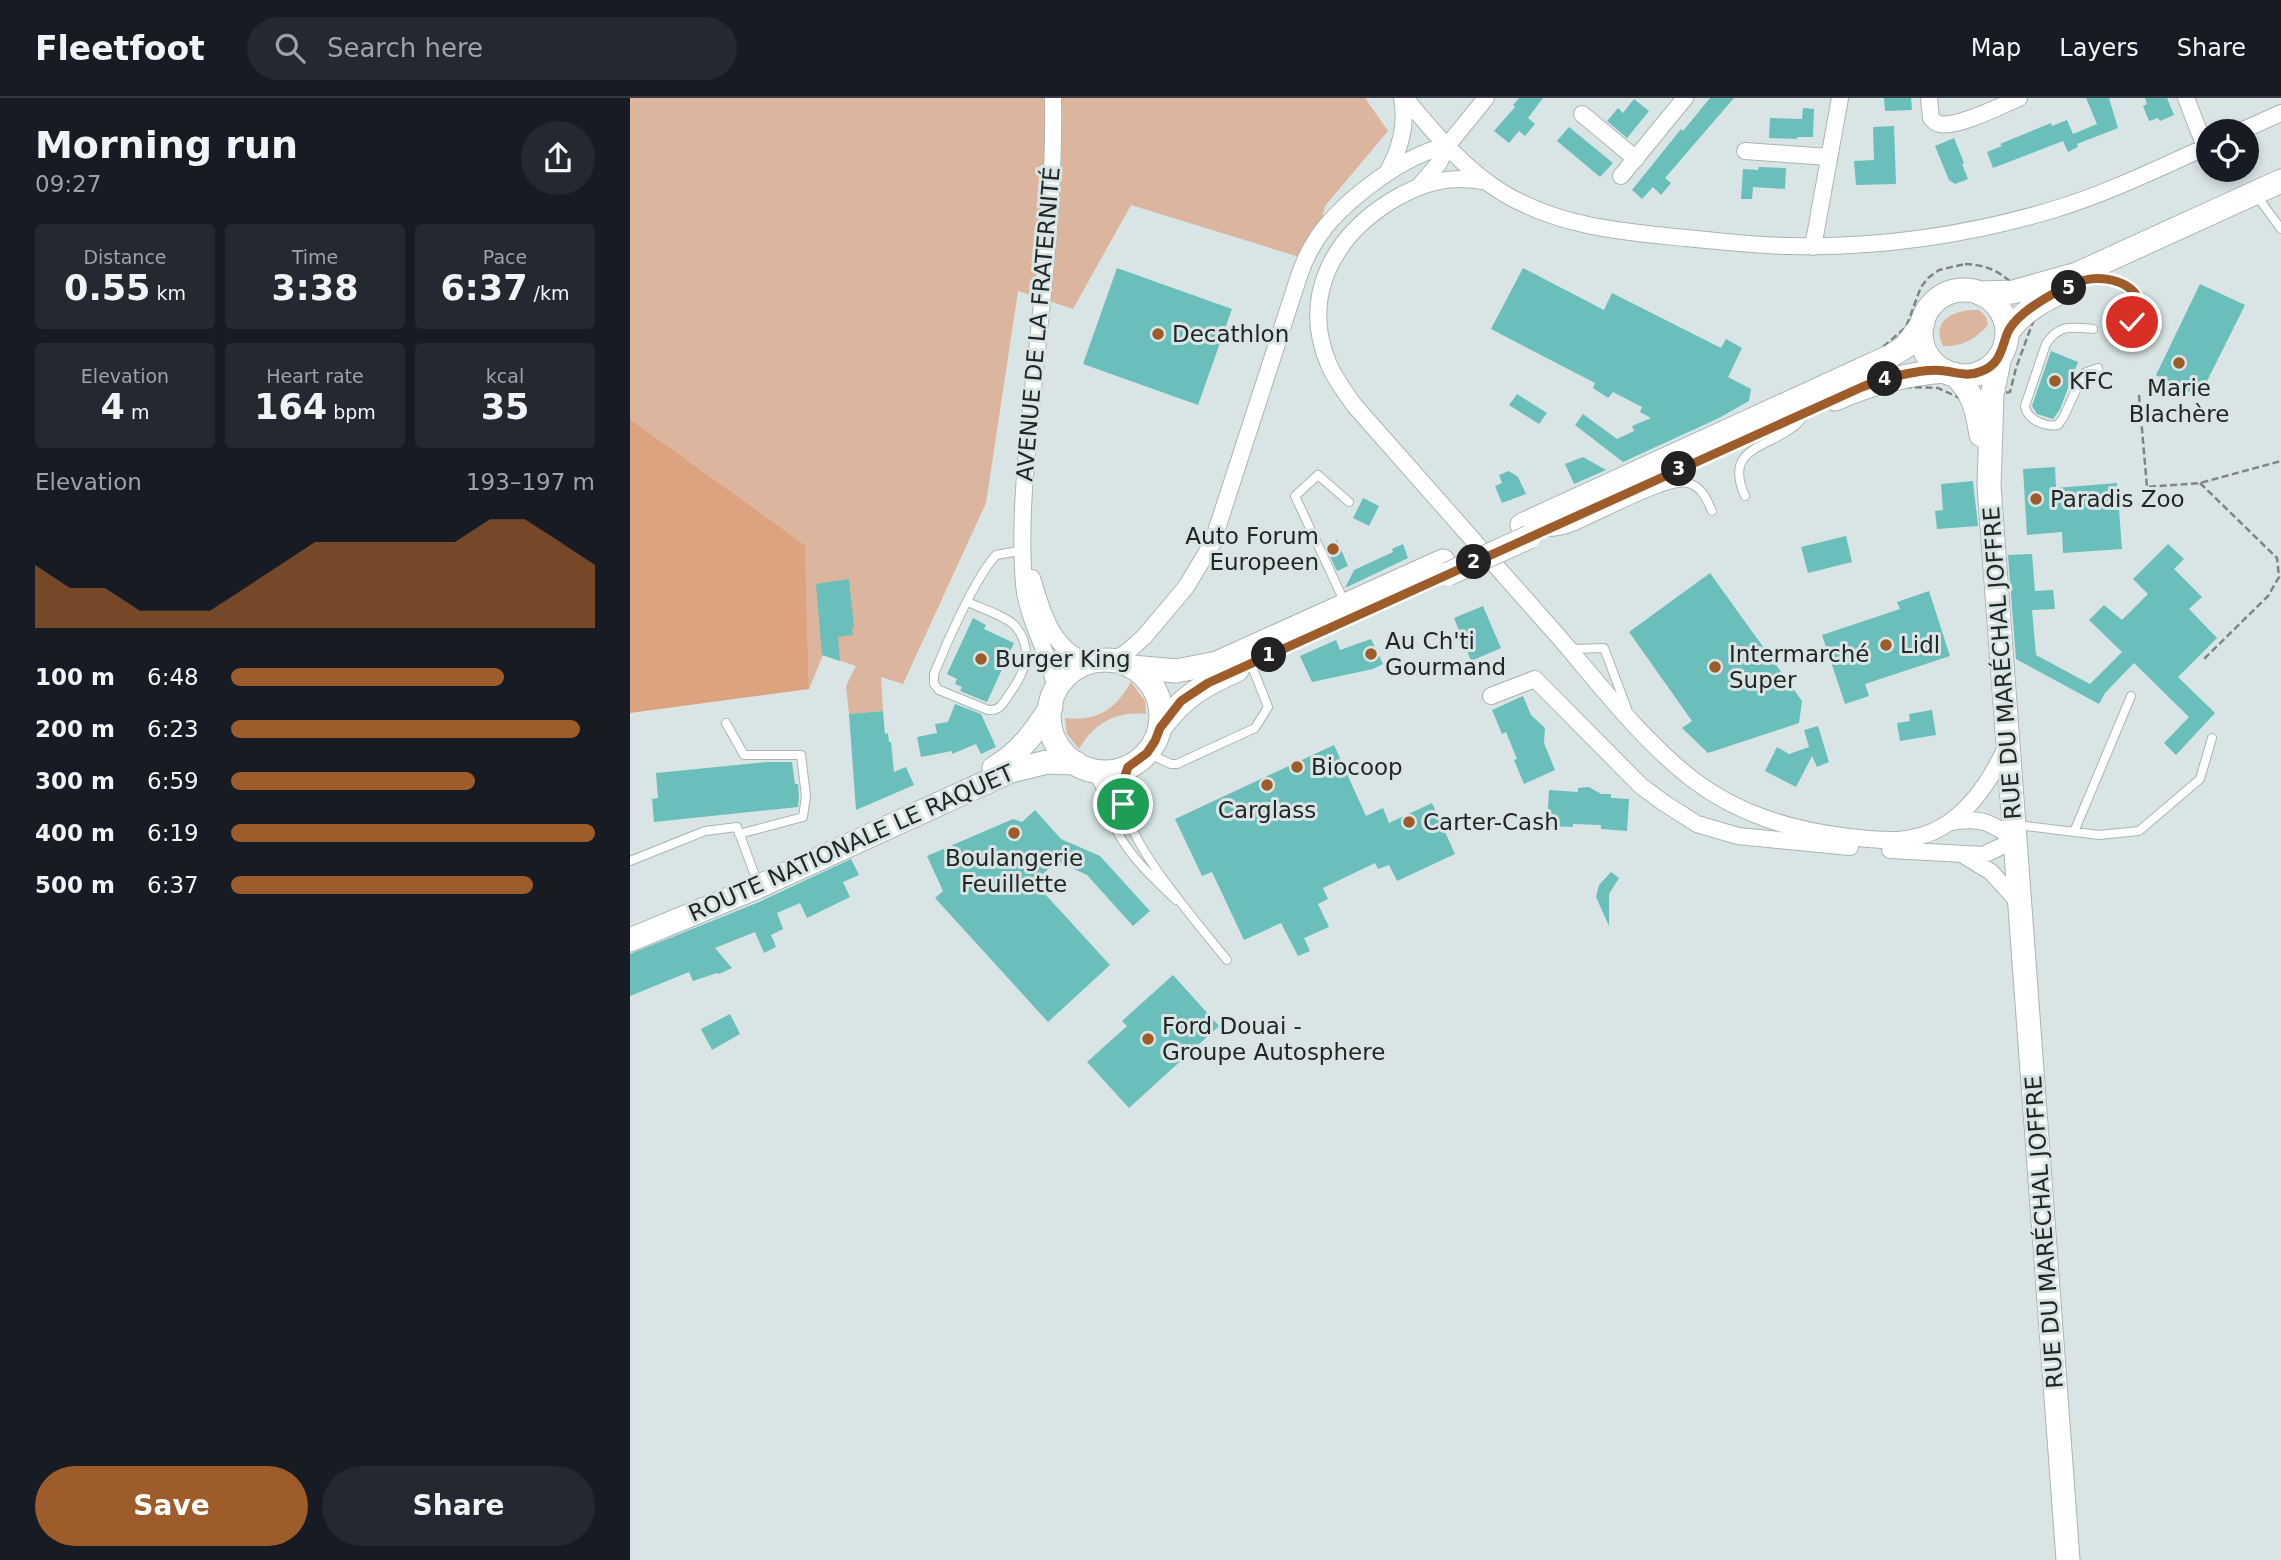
<!DOCTYPE html>
<meta charset="utf-8">
<style>
:root{--surface:#171b24;--page:#242831;--text:#f1f3f6;--muted:#9ea1a6;--line:#363941;--accent:#9f5c2b}
body{margin:0;font-family:"DejaVu Sans",sans-serif;background:var(--page);color:var(--text);height:100vh;display:flex;flex-direction:column;font-size:26px;white-space:nowrap}
*{box-sizing:border-box;margin:0}
p{font-size:23px;color:var(--muted)}
.icon{flex:none;width:38px;height:38px;fill:none;stroke:currentColor;stroke-width:2;stroke-linecap:round;stroke-linejoin:round}
.map{position:relative;flex:1;overflow:hidden}
.panel{display:flex;flex-direction:column;background:var(--surface);width:630px}
.panel>*{flex:none}
.fabs{position:absolute;left:1566px;top:21px;display:grid;gap:14px}
.fabs a{display:grid;place-items:center;width:63px;height:63px;border-radius:50%;background:var(--surface);box-shadow:0 4px 10px #0003;font-size:35px}
.pin{position:absolute;display:grid;place-items:center;width:60px;height:60px;color:#fff;margin:-30px;border:4px solid #fff;border-radius:50%;box-shadow:0 2px 7px #0007}
.km{position:absolute;width:35px;height:35px;margin:-18px;border-radius:50%;background:#222;color:#fff;font-size:19px;line-height:35px;text-align:center}
.round{display:grid;place-items:center;flex:none;width:74px;height:74px;border-radius:37px;background:var(--page)}
.summary{display:flex;align-items:center;justify-content:space-between;height:119px;padding:0 35px}
h1{font-size:38px;font-weight:700;line-height:52px}
.figures{display:grid;grid-template-columns:repeat(3,1fr);gap:10px;height:119px;padding:7px 35px}
.figures div{display:grid;align-content:center;border-radius:7px;background:var(--page);text-align:center}
.figures b{font-size:35px;font-weight:700}
.figures small{font-size:19px;font-weight:400}
.figures p{font-size:19px}
.chart{height:196px;padding:14px 35px}
.chart p{display:flex;justify-content:space-between}
.chart svg{width:100%;height:126px;margin-top:7px;fill:var(--accent);opacity:.7}
.primary-button{display:flex;gap:14px;margin-top:auto;padding:14px 35px}
.primary-button a{flex:1;height:80px;border-radius:42px;background:var(--accent);color:#fff;font-size:28px;font-weight:700;line-height:80px;text-align:center}
.primary-button a+a{background:var(--page);color:var(--text)}
ul{padding:0 35px;list-style:none;font-size:23px}
li{display:grid;grid-template-columns:112px 84px 1fr;align-items:center;height:52px}
li i{height:18px;border-radius:9px;background:var(--accent)}
header{display:flex;align-items:center;gap:42px;box-sizing:border-box;height:98px;padding:0 35px;background:var(--surface);border-bottom:2px solid var(--line)}
header strong{font-size:33px}
nav{display:flex;gap:38px;margin-inline-start:auto;font-size:24px}
.search{width:490px;height:63px;background:var(--page);display:flex;align-items:center;gap:18px;box-sizing:border-box;padding:0 24px;border-radius:38px;color:var(--muted);font-size:26px}
main{display:flex;flex:1;min-height:0}
.map>svg:first-child{display:block}
</style>
<header>
<strong>Fleetfoot</strong>
<div class="search"><svg class="icon" aria-label="search" viewBox="0 0 24 24"><circle cx="10" cy="10" r="6"/><path d="M15 15l6 6"/></svg>Search here</div>
<nav><a>Map</a><a>Layers</a><a>Share</a></nav>
</header>
<main>
<section class="panel">
<div class="summary"><div><h1>Morning run</h1><p>09:27</p></div><a class="round"><svg class="icon" aria-label="share" viewBox="0 0 24 24"><path d="M12 15V3M7 8l5-5 5 5M5 13v7h14v-7"/></svg></a></div>
<div class="figures">
<div><p>Distance</p><b>0.55<small> km</small></b></div>
<div><p>Time</p><b>3:38</b></div>
<div><p>Pace</p><b>6:37<small> /km</small></b></div>
</div>
<div class="figures">
<div><p>Elevation</p><b>4<small> m</small></b></div>
<div><p>Heart rate</p><b>164<small> bpm</small></b></div>
<div><p>kcal</p><b>35</b></div>
</div>
<div class="chart"><p><span>Elevation</span>193–197 m</p>
<svg viewBox="0 0 160 44" preserveAspectRatio="none"><path d="M0 44V22L10 30L20 30L30 38L40 38L50 38L60 30L70 22L80 14L90 14L100 14L110 14L120 14L130 6L140 6L150 14L160 22V44z"/></svg>
</div>
<ul>
<li><b>100 m</b>6:48<i style="width:75%"></i></li>
<li><b>200 m</b>6:23<i style="width:96%"></i></li>
<li><b>300 m</b>6:59<i style="width:67%"></i></li>
<li><b>400 m</b>6:19<i style="width:100%"></i></li>
<li><b>500 m</b>6:37<i style="width:83%"></i></li>
</ul>
<div class="primary-button"><a>Save</a><a>Share</a></div>
</section>
<div class="map">
<svg width="1651" height="1462" viewBox="0 0 1651 1462">
<rect width="100%" height="100%" fill="#d8e5e4"/>
<path fill="#dbb59d" d="M 0,0 L 735,0 L 758,33 L 695,108 L 682,163 L 501,107 L 443,211 L 388,193 L 356,405 L 273,586 L 251,579 L 253,613 L 219,616 L 216,588 L 226,568 L 193,557 L 179,591 L 175,447 L 0,321 Z
M 1341,212 L 1349,212 L 1356,219 L 1358,227 C 1346,241 1331,249 1313,248 C 1302,225 1319,214 1341,212 Z
M 501,584 L 515,603 L 516,616 C 486,613 464,625 449,651 L 437,636 L 435,620 C 467,624 486,611 501,584 Z"/>
<path fill="#dba37f" d="M 0,321 L 175,447 L 179,591 L 0,615 Z"/>
<path fill="#6abfba" d="M 889,0 L 913,0 L 898,20 L 905,26 L 895,38 L 889,33 L 879,45 L 864,33 L 885,9 L 883,7 Z
M 1080,0 L 1104,0 L 1035,80 L 1041,85 L 1031,97 L 1023,89 L 1012,101 L 1002,92 L 1051,31 L 1053,33 Z
M 1254,0 L 1281,0 L 1282,12 L 1255,13 Z
M 1456,0 L 1479,0 L 1488,30 L 1447,46 L 1448,49 L 1438,54 L 1433,43 L 1363,70 L 1357,54 L 1372,48 L 1370,46 L 1421,25 L 1422,28 L 1437,22 L 1443,36 L 1467,26 Z
M 1515,0 L 1537,0 L 1544,17 L 1530,23 L 1528,20 L 1519,23 L 1513,8 L 1517,6 Z
M 1004,1 L 1019,13 L 997,40 L 977,23 L 988,10 L 993,15 Z
M 1173,10 L 1184,11 L 1183,39 L 1167,39 L 1167,41 L 1139,40 L 1140,20 L 1172,21 Z
M 1264,28 L 1266,86 L 1226,87 L 1224,63 L 1244,62 L 1243,29 Z
M 939,29 L 983,65 L 970,79 L 927,43 Z
M 1324,40 L 1334,65 L 1332,66 L 1338,81 L 1325,86 L 1319,82 L 1305,48 Z
M 1129,69 L 1156,70 L 1155,91 L 1123,89 L 1122,101 L 1111,101 L 1113,71 L 1128,72 Z
M 487,170 L 602,211 L 568,307 L 453,266 Z
M 893,170 L 974,212 L 982,195 L 1091,250 L 1096,241 L 1112,250 L 1098,279 L 1121,291 L 1119,303 L 1089,320 L 993,364 L 945,327 L 953,316 L 987,341 L 1004,333 L 1002,328 L 1021,320 L 1010,314 L 1012,309 L 983,294 L 978,300 L 963,290 L 965,285 L 861,231 Z
M 1570,186 L 1615,207 L 1569,299 L 1526,277 Z
M 1421,253 L 1448,264 L 1430,311 L 1423,321 L 1407,316 L 1402,308 Z
M 887,296 L 917,315 L 909,326 L 879,307 Z
M 953,359 L 976,372 L 944,386 L 935,366 Z
M 1425,369 L 1426,390 L 1487,385 L 1492,451 L 1433,455 L 1432,434 L 1397,437 L 1393,371 Z
M 879,373 L 888,379 L 896,396 L 872,405 L 865,388 L 872,385 L 869,377 Z
M 1343,383 L 1348,428 L 1307,431 L 1305,413 L 1313,412 L 1311,386 Z
M 733,400 L 749,408 L 739,428 L 723,420 Z
M 1216,438 L 1222,464 L 1178,475 L 1171,449 Z
M 707,442 L 718,468 L 707,473 L 695,448 Z
M 773,446 L 778,460 L 715,490 L 724,472 L 763,454 L 762,451 Z
M 1538,446 L 1554,461 L 1544,471 L 1572,499 L 1559,511 L 1587,540 L 1548,579 L 1585,615 L 1546,657 L 1534,645 L 1559,619 L 1504,565 L 1475,595 L 1469,606 L 1386,561 L 1378,457 L 1402,456 L 1405,493 L 1423,492 L 1425,511 L 1402,512 L 1406,557 L 1460,586 L 1492,554 L 1459,522 L 1474,507 L 1492,522 L 1518,496 L 1503,481 Z
M 1080,475 L 1172,603 L 1169,625 L 1078,655 L 1052,630 L 1062,623 L 999,534 Z
M 219,481 L 224,529 L 222,529 L 223,537 L 208,539 L 210,563 L 192,557 L 186,486 Z
M 1299,493 L 1320,558 L 1235,586 L 1239,598 L 1215,606 L 1192,537 L 1270,511 L 1267,504 Z
M 853,508 L 871,550 L 841,563 L 824,520 Z
M 343,520 L 356,527 L 354,531 L 384,545 L 357,604 L 330,593 L 332,589 L 325,586 L 327,581 L 317,576 Z
M 741,541 L 753,566 L 743,571 L 682,584 L 670,558 L 706,542 L 710,552 Z
M 893,598 L 901,617 L 915,630 L 914,645 L 925,672 L 894,686 L 884,662 L 887,661 L 876,634 L 872,636 L 862,612 Z
M 325,606 L 351,616 L 366,649 L 351,656 L 346,646 L 322,656 L 322,653 L 291,659 L 287,639 L 307,635 L 305,626 L 318,624 Z
M 1302,612 L 1306,637 L 1270,643 L 1267,625 L 1280,623 L 1279,616 Z
M 253,613 L 255,636 L 258,635 L 259,644 L 261,644 L 264,674 L 276,669 L 284,687 L 226,712 L 219,616 Z
M 1188,628 L 1199,664 L 1187,669 L 1182,658 L 1166,689 L 1135,673 L 1147,649 L 1159,656 L 1179,649 L 1174,632 Z
M 704,647 L 736,718 L 753,710 L 759,725 L 802,705 L 825,756 L 767,783 L 759,767 L 748,771 L 745,765 L 693,790 L 698,801 L 688,806 L 699,829 L 674,840 L 680,853 L 668,858 L 651,825 L 614,842 L 582,774 L 572,778 L 545,721 Z
M 136,664 L 162,664 L 165,686 L 168,686 L 169,698 L 168,709 L 24,724 L 22,701 L 28,700 L 26,675 Z
M 959,689 L 971,696 L 981,696 L 981,700 L 999,701 L 997,733 L 971,731 L 971,727 L 943,726 L 943,729 L 917,728 L 919,692 L 948,694 L 948,690 Z
M 405,712 L 431,741 L 470,758 L 520,813 L 503,828 L 457,777 L 427,763 L 404,784 L 480,867 L 418,924 L 305,800 L 313,793 L 297,758 L 383,721 L 392,724 Z
M 221,761 L 229,777 L 213,784 L 220,799 L 177,820 L 170,805 L 147,815 L 153,831 L 141,837 L 146,849 L 134,855 L 125,834 L 85,850 L 102,870 L 89,876 L 87,875 L 63,883 L 59,874 L 0,898 L 0,856 L 129,804 Z
M 981,774 L 989,780 L 979,796 L 979,828 L 966,799 L 969,787 Z
M 543,877 L 589,928 L 499,1010 L 457,964 L 497,928 L 492,923 Z
M 100,916 L 110,936 L 82,952 L 71,931 Z"/>
<g fill="none" stroke-linecap="round" stroke-linejoin="round">
<defs>
<path id="lane" d="M 1632,105 L 1651,131
M 1456,182 C 1482,182 1527,187 1502,224
M 1463,231 C 1441,229 1429,226 1416,246 L 1395,308 C 1397,322 1415,329 1428,327 L 1433,320 L 1454,275 L 1468,270
M 1115,398 C 1094,351 1133,351 1162,330 C 1168,326 1172,320 1177,314
M 719,404 L 688,377 L 665,398 L 722,520
M 901,429 L 908,435 C 919,434 930,434 940,430 C 965,421 1036,380 1058,385 C 1072,389 1076,400 1082,413
M 338,504 C 350,510 379,519 386,529 C 405,554 394,576 378,598 C 372,607 369,613 358,612 L 309,592 L 304,586 L 304,576 C 316,546 345,480 366,457 L 394,452
M 941,551 L 974,550 L 997,611
M 96,625 L 114,657 L 171,657 L 176,698 L 173,719 L 109,736
M 517,655 L 541,666 L 547,666 L 625,630 L 638,609 L 621,566
M 498,669 C 492,681 490,693 493,706 C 503,752 566,823 597,862
M 459,671 C 474,689 476,711 486,731 C 499,758 524,781 546,802
M 1387,727 L 1469,737 L 1509,733 L 1570,681 L 1582,640
M 1444,734 L 1501,598
M 0,763 L 75,733 L 107,729 L 124,775"/>
<path id="street" d="M 423,0 C 425,101 412,201 402,301 C 396,363 389,425 394,486 C 397,522 420,555 426,593
M 775,0 C 804,35 834,71 873,95 C 930,129 993,134 1056,140 C 1091,143 1126,148 1162,148 C 1248,150 1339,137 1422,112 C 1476,96 1527,71 1578,48
M 1299,0 L 1301,20 C 1305,24 1306,25 1310,26 C 1328,30 1372,7 1389,0
M 1556,0 L 1575,49
M 952,16 L 1006,61
M 1611,33 L 1651,15
M 1115,53 L 1199,59
M 757,75 C 770,52 777,26 772,0
M 991,78 L 1055,0
M 857,84 C 822,76 792,84 761,103 C 703,139 670,199 699,267 C 705,281 715,294 724,307 C 792,385 860,461 928,538 C 970,587 1011,641 1062,681 C 1109,717 1162,732 1219,739 C 1252,743 1283,746 1312,729 C 1343,711 1363,678 1377,647
M 791,86 L 809,65 L 817,48 L 856,0
M 1183,149 L 1210,0
M 402,480 C 412,514 423,556 462,564
M 482,563 L 497,554 L 514,539 L 556,489 L 582,446 L 668,181 C 674,162 683,144 696,128 C 722,97 776,56 817,48
M 861,598 L 905,581 L 1011,688 L 1034,705 L 1067,726 L 1108,738 L 1220,749
M 1260,752 L 1353,757 L 1385,742 C 1361,724 1351,719 1320,724
M 1335,758 L 1361,774 L 1390,806"/>
<path id="secondary" d="M1291 235a43 43 0 1 1 86 0a43 43 0 1 1-86 0Z
M 1349,195 L 1383,194 L 1447,176 L 1651,83
M 1377,235 C 1393,212 1416,201 1441,189
M 1370,258 L 1362,297 L 1359,388 L 1438,1462
M 1324,276 C 1343,294 1347,311 1351,337
M 1205,301 C 1241,285 1275,276 1315,273
M 892,427 L 1259,259 L 1275,249 L 1293,225
M419 618a56 56 0 1 1 112 0a56 56 0 1 1-112 0Z
M 502,569 L 546,573 L 587,565 L 813,463
M 530,630 C 553,598 572,588 607,572
M 364,670 C 390,655 405,634 421,609
M 0,842 L 123,791 L 381,673 L 417,664 L 446,665"/>
</defs>
<use href="#lane" stroke="#a9b5b4" stroke-width="10"/>
<use href="#street" stroke="#a9b5b4" stroke-width="18"/>
<use href="#secondary" stroke="#a9b5b4" stroke-width="25"/>
<path stroke="#7d8685" stroke-width="2.5" stroke-dasharray="7 3.5" stroke-linecap="butt" d="M 1335,166 C 1372,167 1390,189 1404,221 L 1386,270 L 1380,294 L 1334,302 L 1308,290 L 1275,289 L 1253,249 L 1276,229 L 1291,189 L 1298,180 L 1309,172 Z
M 1509,297 L 1517,389 L 1570,385 L 1651,363
M 1570,385 L 1647,460 L 1649,479 L 1638,498 L 1573,562"/>
<use href="#lane" stroke="#fff" stroke-width="8"/>
<use href="#street" stroke="#fff" stroke-width="16"/>
<use href="#secondary" stroke="#fff" stroke-width="23"/>
<defs>
<path id="secondary-bridge" d="M 818,476 L 899,439"/>
</defs>
<use href="#secondary-bridge" stroke="#a9b5b4" stroke-width="25" stroke-linecap="butt"/>
<use href="#secondary-bridge" stroke="#fff" stroke-width="23"/>
</g>
<g fill="none" stroke-linecap="round" stroke-linejoin="round">
<defs>
<path id="route" d="M 493,706 L 492,687 L 498,669 L 517,655 L 525,643 L 530,630 L 551,603 L 578,585 L 1232,289 C 1252,281 1294,269 1315,273 C 1329,275 1338,279 1352,273 C 1370,266 1371,252 1377,236 C 1380,228 1388,220 1394,215 C 1410,202 1435,188 1455,182 C 1481,175 1526,192 1502,224"/>
</defs>
<use href="#route" stroke="#fff" stroke-width="14"/>
<use href="#route" stroke="#9f5c2b" stroke-width="9"/>
</g>
<g fill="#9f5c2b" stroke="#d8e5e4" stroke-width="2.5">
<circle cx="528" cy="236" r="7"/>
<circle cx="1549" cy="265" r="7"/>
<circle cx="1425" cy="283" r="7"/>
<circle cx="1406" cy="401" r="7"/>
<circle cx="703" cy="451" r="7"/>
<circle cx="1256" cy="547" r="7"/>
<circle cx="741" cy="556" r="7"/>
<circle cx="351" cy="561" r="7"/>
<circle cx="1085" cy="569" r="7"/>
<circle cx="667" cy="669" r="7"/>
<circle cx="637" cy="687" r="7"/>
<circle cx="779" cy="724" r="7"/>
<circle cx="384" cy="735" r="7"/>
<circle cx="518" cy="941" r="7"/>
</g>
<g text-anchor="middle" stroke-width="6" stroke-linejoin="round" paint-order="stroke">
<g font-size="23" fill="#222726" stroke="#d8e5e4">
<text transform="translate(408 226) rotate(-85)" y="8">AVENUE DE LA FRATERNITÉ</text>
<text transform="translate(1372 565) rotate(-94)" y="8">RUE DU MARÉCHAL JOFFRE</text>
<text transform="translate(221 745) rotate(-24)" y="8">ROUTE NATIONALE LE RAQUET</text>
<text transform="translate(1414 1134) rotate(-94)" y="8">RUE DU MARÉCHAL JOFFRE</text>
</g>
<g font-size="23" fill="#222726" stroke="#d8e5e4" text-anchor="start">
<text x="542" y="244">Decathlon</text>
<text x="1439" y="291">KFC</text>
<text x="1549" y="298" text-anchor="middle">Marie<tspan x="1549" dy="26">Blachère</tspan></text>
<text x="1420" y="409">Paradis Zoo</text>
<text x="689" y="446" text-anchor="end">Auto Forum<tspan x="689" dy="26">Europeen</tspan></text>
<text x="755" y="551">Au Ch'ti<tspan x="755" dy="26">Gourmand</tspan></text>
<text x="1270" y="555">Lidl</text>
<text x="1099" y="564">Intermarché<tspan x="1099" dy="26">Super</tspan></text>
<text x="365" y="569">Burger King</text>
<text x="681" y="677">Biocoop</text>
<text x="637" y="720" text-anchor="middle">Carglass</text>
<text x="793" y="732">Carter-Cash</text>
<text x="384" y="768" text-anchor="middle">Boulangerie<tspan x="384" dy="26">Feuillette</tspan></text>
<text x="532" y="936">Ford Douai -<tspan x="532" dy="26">Groupe Autosphere</tspan></text>
</g>
</g>
</svg>
<div class="fabs">
<a><svg class="icon" aria-label="locate" viewBox="0 0 24 24"><circle cx="12" cy="12" r="6"/><path d="M12 2v4M12 18v4M2 12h4M18 12h4"/></svg></a>
</div>
<div class="pin" style="left:493px;top:706px;background:#1e9e55"><svg class="icon" aria-label="arrive" viewBox="0 0 24 24"><path d="M6 21V4h12l-3 4 3 4H6"/></svg></div>
<div class="pin" style="left:1502px;top:224px;background:#d93025"><svg class="icon" aria-label="check" viewBox="0 0 24 24"><path d="M5 12l5 5 9-10"/></svg></div>
<b class="km" style="left:639px;top:557px">1</b>
<b class="km" style="left:844px;top:464px">2</b>
<b class="km" style="left:1049px;top:371px">3</b>
<b class="km" style="left:1255px;top:281px">4</b>
<b class="km" style="left:1439px;top:190px">5</b>
</div>
</main>
